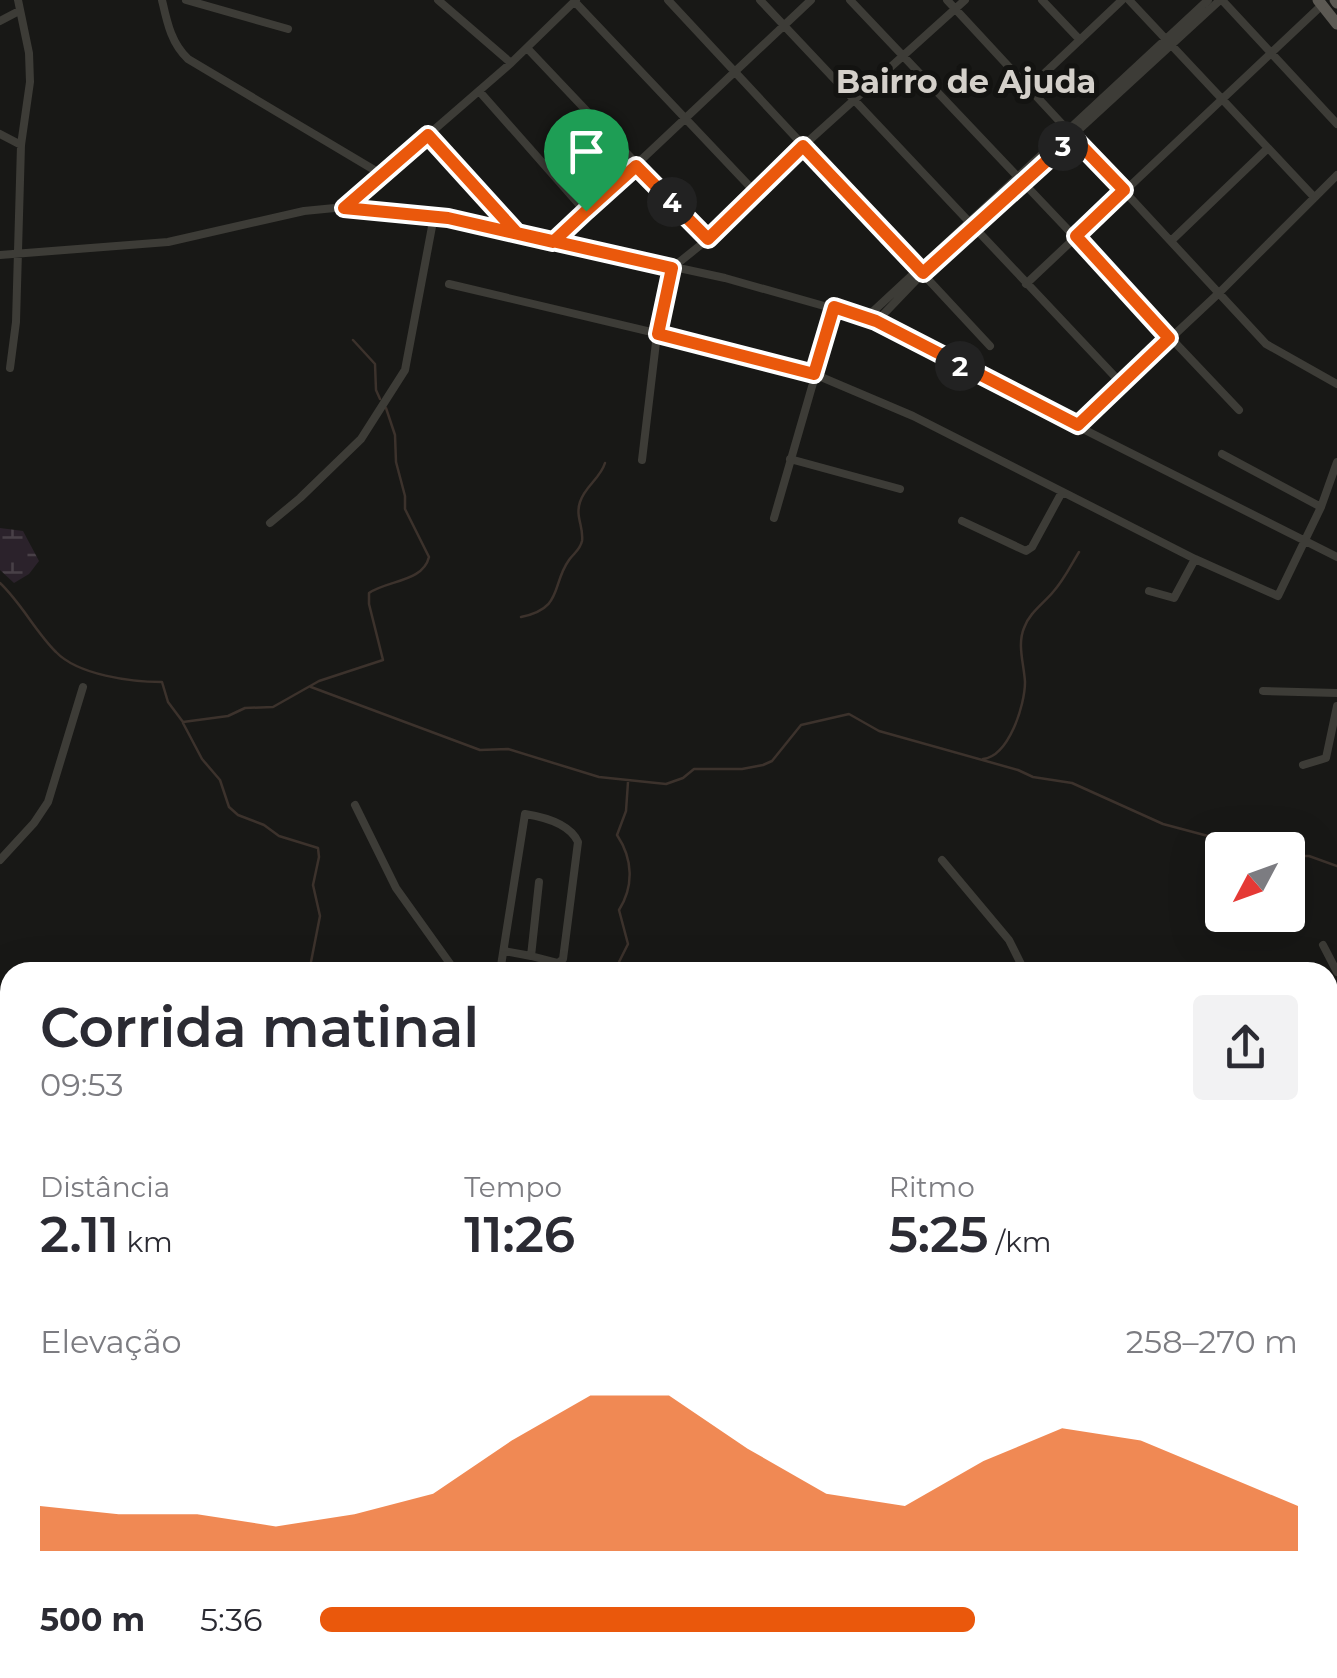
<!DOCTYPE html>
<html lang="pt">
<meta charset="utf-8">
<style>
:root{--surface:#fff;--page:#f2f2f3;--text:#2b2b33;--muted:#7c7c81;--accent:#ea580c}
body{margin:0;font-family:Montserrat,sans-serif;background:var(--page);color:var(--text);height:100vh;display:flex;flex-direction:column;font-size:38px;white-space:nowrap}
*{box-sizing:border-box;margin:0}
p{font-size:32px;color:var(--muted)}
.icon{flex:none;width:55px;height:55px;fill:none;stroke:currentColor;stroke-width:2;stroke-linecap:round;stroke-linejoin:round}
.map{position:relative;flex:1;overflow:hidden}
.side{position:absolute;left:0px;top:962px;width:1338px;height:718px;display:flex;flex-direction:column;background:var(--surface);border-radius:30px 30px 0 0;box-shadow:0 10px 40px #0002}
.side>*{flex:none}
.needle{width:65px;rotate:229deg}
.controls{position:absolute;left:1205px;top:832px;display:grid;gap:20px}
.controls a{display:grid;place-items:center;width:100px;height:100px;border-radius:10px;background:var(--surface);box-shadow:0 10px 40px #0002;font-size:50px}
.pin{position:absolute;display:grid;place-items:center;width:85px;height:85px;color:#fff;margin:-102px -42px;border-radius:50% 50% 50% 0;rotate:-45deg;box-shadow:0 0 10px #0007}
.pin .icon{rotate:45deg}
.km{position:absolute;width:50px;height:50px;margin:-25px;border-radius:50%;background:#222;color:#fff;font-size:28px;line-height:50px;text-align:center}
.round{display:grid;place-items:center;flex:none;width:105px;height:105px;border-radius:10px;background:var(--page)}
.head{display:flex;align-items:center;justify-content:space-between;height:170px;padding:0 40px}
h1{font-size:55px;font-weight:600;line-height:75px}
.stats{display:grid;grid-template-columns:repeat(3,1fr);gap:15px;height:170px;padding:10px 40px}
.stats div{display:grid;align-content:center}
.stats b{font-size:50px;font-weight:600}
.stats small{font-size:28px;font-weight:400}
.stats p{font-size:28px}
.chart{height:280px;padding:20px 40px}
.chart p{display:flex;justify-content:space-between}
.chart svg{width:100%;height:180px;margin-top:10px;fill:var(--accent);opacity:.7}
ul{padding:0 40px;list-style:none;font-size:32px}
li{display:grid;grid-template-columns:160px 120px 1fr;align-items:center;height:75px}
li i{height:25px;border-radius:12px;background:var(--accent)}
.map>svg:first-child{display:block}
</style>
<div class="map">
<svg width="1337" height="1678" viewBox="0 0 1337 1678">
<defs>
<pattern id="wetland-marsh" width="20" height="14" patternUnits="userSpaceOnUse" patternTransform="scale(2.5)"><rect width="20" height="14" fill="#2b222b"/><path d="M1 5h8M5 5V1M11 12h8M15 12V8" fill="none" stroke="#484047"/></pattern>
</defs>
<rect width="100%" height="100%" fill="#181816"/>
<path fill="url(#wetland-marsh)" d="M 0,528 L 23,531 L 39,561 L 29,574 L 14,583 L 0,570 Z"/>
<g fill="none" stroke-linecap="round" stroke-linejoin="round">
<path stroke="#3c322c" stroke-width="2.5" d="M 353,340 L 375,364 L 376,390 L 380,399
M 0,583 C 22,604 35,631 56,652 C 78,675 131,682 162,682 L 168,702 L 183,722 L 228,716 L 245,708 L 273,707 L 319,681 L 383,660 L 369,604 L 369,593 C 388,580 423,582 429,557 L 405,509 L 405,496 L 396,462 L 395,435 L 386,408
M 521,617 C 564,608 551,585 569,560 C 574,553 580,550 582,541 C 584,527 575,517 580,502 C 585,486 600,479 605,463
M 311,687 L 480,750 L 508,749 L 599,777 L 666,784 L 683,778 L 694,769 L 742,769 L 763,765 L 772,761 L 801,725 L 849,714 L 879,731 L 1018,770 L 1033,777 L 1072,783 L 1163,824 L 1208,836 L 1239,850
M 183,723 L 202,759 L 220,780 L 229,807 L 238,815 L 264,825 L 279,836 L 318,848 L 319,857 L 313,885 L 320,916 L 309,972
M 983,759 C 1009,756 1025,705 1025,682 C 1024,664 1017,645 1024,628 C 1029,613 1044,603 1053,592 C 1064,580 1071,565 1079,552
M 1288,856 L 1309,856 L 1337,866
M 614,972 L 628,944 L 619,910 C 634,886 633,859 617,835 L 626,811 L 628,782"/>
<path stroke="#3d3c37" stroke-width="8" d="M 162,0 C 167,22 171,43 188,59 L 381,174
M 186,0 L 288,29
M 438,0 L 511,63
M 668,0 L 990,346
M 760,0 L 1121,383
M 850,0 L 1239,410
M 947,0 L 1266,344 L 1337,384
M 1042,0 L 1080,40
M 1129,0 L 1314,197
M 1222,0 L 1337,124
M 575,2 L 755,192
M 0,21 L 19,11
M 527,48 L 708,239
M 1029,88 L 1122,0
M 479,91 L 585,211
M 0,134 L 21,145
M 428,135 L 516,232
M 345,207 L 511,63 L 576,0
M 1172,240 L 1268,148
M 553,243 L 811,0
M 0,255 L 168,242 L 304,211 L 345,207 L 448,218 L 725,278 L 877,321 L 980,377 L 1337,557
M 449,284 L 761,358 L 814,374 L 913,416 L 1195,559 L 1278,596 L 1321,507 L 1337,462
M 1026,284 L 1322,5
M 867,317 L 1208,0
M 877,321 L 923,273 L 1220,0
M 10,368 L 16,322 L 21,145 L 30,82 L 29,53 L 18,0
M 1078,425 L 1220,292 L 1337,175
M 1222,454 L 1321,507
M 790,459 L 900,489
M 642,460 L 657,334 L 672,268 L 708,239 L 803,146 L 965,0
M 774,518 L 835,307
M 962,521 L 1026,551 L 1032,547 L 1062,492
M 270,523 L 300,498 L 361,439 L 405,370 L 434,216
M 1149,591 L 1174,598 L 1195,559
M 1263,691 L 1337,693
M 1303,765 L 1326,758 L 1337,706
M 355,805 L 396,888 L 456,972
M 0,860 L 34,823 L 48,802 L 83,687
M 942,860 L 1009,940 L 1025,972
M 1323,945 L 1337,972
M 504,951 L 531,956 L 539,882
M 500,972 L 525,814 C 544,817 570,824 578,842 L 563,959 L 558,963 L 531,956
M 0,1116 L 10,1125
M 1328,1132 L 1337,1149
M 0,1193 L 10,1196
M 1328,1286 L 1337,1286
M 0,1510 L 10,1513
M 1328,1544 L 1337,1548
M 382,1670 L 388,1678
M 463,1670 L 468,1678
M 548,1670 L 553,1678
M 661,1670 L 670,1678
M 823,1670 L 829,1678
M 880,1670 L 880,1678
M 71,1678 L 75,1670
M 734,1678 L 744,1670"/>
<path stroke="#3d3c37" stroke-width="9" d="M 1328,1164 L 1337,1160
M 340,1678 L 351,1670"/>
<path stroke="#5c5953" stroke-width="11" d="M 1318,0 L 1337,24
M 1335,0 L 1337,3"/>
</g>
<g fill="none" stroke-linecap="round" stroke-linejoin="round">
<defs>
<path id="route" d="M 586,211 L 553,242 L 448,218 L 344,208 L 428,135 L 517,233 L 672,268 L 658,334 L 814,374 L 834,307 L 876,321 L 1078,425 L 1169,338 L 1076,236 L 1124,190 L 1073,137 L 923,273 L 803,146 L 708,239 L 636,166 L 586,211"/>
</defs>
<use href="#route" stroke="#fff" stroke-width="20"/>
<use href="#route" stroke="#ea580c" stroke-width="12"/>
</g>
<g text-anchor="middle" stroke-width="10" stroke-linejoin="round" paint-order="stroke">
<g font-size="32" font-weight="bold" fill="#d4d0ca" stroke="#131311">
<text x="966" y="93">Bairro de Ajuda</text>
</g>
</g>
</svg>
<div class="controls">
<a><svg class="needle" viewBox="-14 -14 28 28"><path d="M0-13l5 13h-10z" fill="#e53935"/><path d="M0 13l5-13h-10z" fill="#7c7c81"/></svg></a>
</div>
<div class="pin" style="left:586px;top:211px;background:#1e9e55"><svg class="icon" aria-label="arrive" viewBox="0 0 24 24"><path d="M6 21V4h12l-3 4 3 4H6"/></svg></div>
<b class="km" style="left:960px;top:366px">2</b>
<b class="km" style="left:1063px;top:146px">3</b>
<b class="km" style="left:672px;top:202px">4</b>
<section class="side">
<div class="head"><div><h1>Corrida matinal</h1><p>09:53</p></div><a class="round"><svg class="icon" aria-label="share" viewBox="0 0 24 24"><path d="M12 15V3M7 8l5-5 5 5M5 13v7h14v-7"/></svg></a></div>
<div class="stats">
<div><p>Distância</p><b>2.11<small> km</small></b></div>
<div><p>Tempo</p><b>11:26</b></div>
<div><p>Ritmo</p><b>5:25<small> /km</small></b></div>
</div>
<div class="chart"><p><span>Elevação</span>258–270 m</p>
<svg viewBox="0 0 160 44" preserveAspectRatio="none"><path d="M0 44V33L10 35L20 35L30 38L40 35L50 30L60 17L70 6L80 6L90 19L100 30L110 33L120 22L130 14L140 17L150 25L160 33V44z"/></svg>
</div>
<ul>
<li><b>500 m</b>5:36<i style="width:67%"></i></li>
</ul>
</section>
</div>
